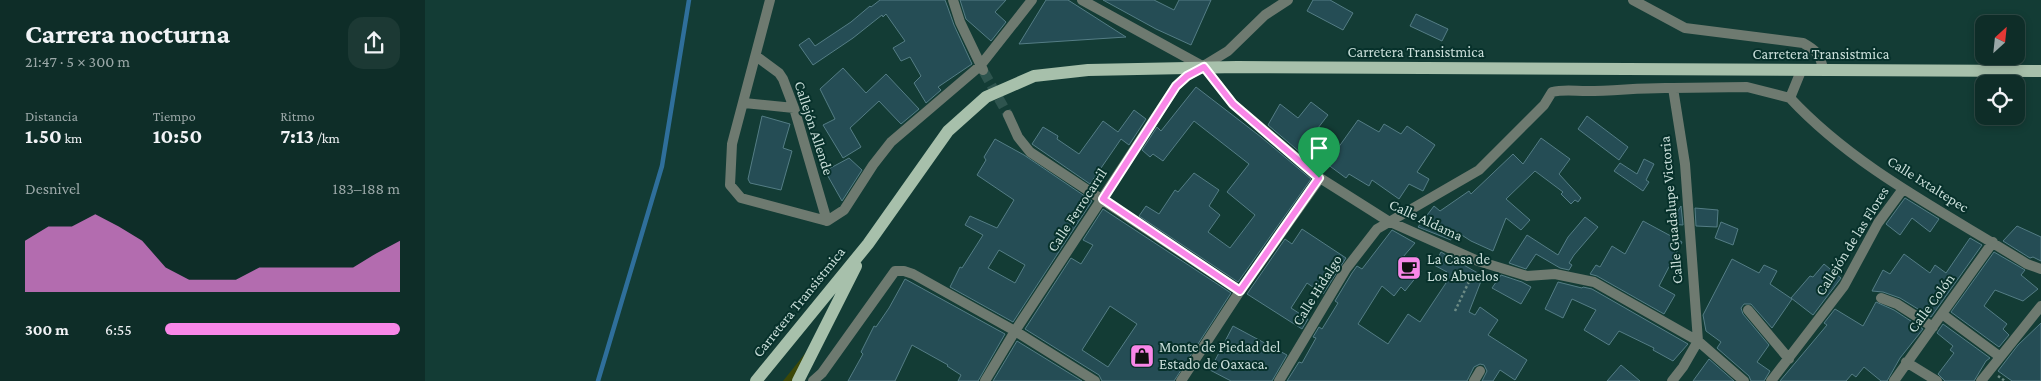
<!DOCTYPE html>
<html lang="es">
<meta charset="utf-8">
<style>
:root{--surface:#0e2d28;--page:#1c3934;--text:#f1f3f6;--muted:#9ba8a8;--line:#2e4945;--accent:#f987e8}
body{margin:0;font-family:"Crimson Pro",serif;background:var(--page);color:var(--text);height:100vh;display:flex;flex-direction:column;font-size:19px;white-space:nowrap}
*{box-sizing:border-box;margin:0}
p{font-size:16px;color:var(--muted)}
.icon{flex:none;width:28px;height:28px;fill:none;stroke:currentColor;stroke-width:2;stroke-linecap:round;stroke-linejoin:round}
.map{position:relative;flex:1;overflow:hidden}
.side{display:flex;flex-direction:column;background:var(--surface);width:425px}
.side>*{flex:none}
.needle{width:32px;rotate:27deg}
.tools{position:absolute;left:1550px;top:15px;display:grid;gap:10px}
.tools a{display:grid;place-items:center;width:50px;height:50px;border-radius:10px;background:var(--surface);box-shadow:0 2px 8px #0003,0 0 0 1px var(--line);font-size:25px}
.pin{position:absolute;display:grid;place-items:center;width:42px;height:42px;color:#fff;margin:-51px -21px;border-radius:50% 50% 50% 0;rotate:-45deg;box-shadow:0 0 5px #0007}
.pin .icon{rotate:45deg}
.round{display:grid;place-items:center;flex:none;width:52px;height:52px;border-radius:15px;background:var(--page)}
.summary{display:flex;align-items:center;justify-content:space-between;height:85px;padding:0 25px}
h1{font-size:28px;font-weight:700;line-height:38px}
.figures{display:grid;grid-template-columns:repeat(3,1fr);gap:8px;height:85px;padding:5px 25px}
.figures div{display:grid;align-content:center}
.figures b{font-size:21px;font-weight:700}
.figures small{font-size:14px;font-weight:400}
.figures p{font-size:14px}
.chart{height:140px;padding:10px 25px}
.chart p{display:flex;justify-content:space-between}
.chart svg{width:100%;height:90px;margin-top:5px;fill:var(--accent);opacity:.7}
ul{padding:0 25px;list-style:none;font-size:16px}
li{display:grid;grid-template-columns:80px 60px 1fr;align-items:center;height:38px}
li i{height:12px;border-radius:6px;background:var(--accent)}
main{display:flex;flex:1;min-height:0}
.map>svg:first-child{display:block}
</style>
<main>
<section class="side">
<div class="summary"><div><h1>Carrera nocturna</h1><p>21:47 · 5 × 300 m</p></div><a class="round"><svg class="icon" aria-label="share" viewBox="0 0 24 24"><path d="M12 15V3M7 8l5-5 5 5M5 13v7h14v-7"/></svg></a></div>
<div class="figures">
<div><p>Distancia</p><b>1.50<small> km</small></b></div>
<div><p>Tiempo</p><b>10:50</b></div>
<div><p>Ritmo</p><b>7:13<small> /km</small></b></div>
</div>
<div class="chart"><p><span>Desnivel</span>183–188 m</p>
<svg viewBox="0 0 160 44" preserveAspectRatio="none"><path d="M0 44V19L10 12L20 12L30 6L40 12L50 19L60 32L70 38L80 38L90 38L100 32L110 32L120 32L130 32L140 32L150 25L160 19V44z"/></svg>
</div>
<ul>
<li><b>300 m</b>6:55<i style="width:100%"></i></li>
</ul>
</section>
<div class="map">
<svg width="1616" height="381" viewBox="0 0 1616 381">
<rect width="100%" height="100%" fill="#133c35"/>
<path fill="#3c4807" d="M 387,345 L 367,381 L 358,381 Z"/>
<g fill="none" stroke-linecap="round" stroke-linejoin="round">
<path stroke="#2f6f9b" stroke-width="4.5" d="M 173,381 L 237,166 L 264,0"/>
</g>
<path fill="#254d55" stroke="#547d85" fill-rule="evenodd" d="M 455,0 L 520,0 L 523,8 L 529,25 L 547,64 L 513,87 L 516,90 L 501,103 L 489,83 L 496,76 L 485,57 L 476,61 L 468,48 L 480,41 L 461,14 L 458,17 L 457,15 L 428,38 L 388,65 L 374,45 L 384,38 L 390,46 L 426,22 L 445,6 L 446,7 Z
M 535,0 L 581,0 L 570,12 L 581,22 L 566,41 L 541,19 Z
M 621,0 L 643,0 L 701,37 L 594,44 Z
M 678,0 L 729,0 L 749,10 L 754,0 L 786,0 L 766,45 L 731,29 Z
M 888,0 L 905,0 L 928,13 L 918,30 L 882,11 Z
M 991,14 L 1023,29 L 1017,41 L 985,26 Z
M 418,68 L 441,93 L 461,74 L 494,109 L 476,124 L 454,101 L 425,128 L 436,147 L 418,158 L 398,125 L 410,119 L 395,89 Z
M 771,87 L 836,137 L 886,179 L 813,282 L 714,216 L 721,206 L 734,214 L 750,190 L 753,192 L 769,173 L 794,190 L 784,206 L 795,215 L 783,232 L 805,248 L 830,215 L 802,192 L 824,164 L 769,121 L 738,161 L 728,154 L 725,157 L 717,150 L 732,127 L 736,131 Z
M 886,102 L 903,115 L 886,137 L 908,155 L 933,120 L 954,132 L 959,124 L 976,134 L 982,126 L 1010,145 L 992,172 L 1004,179 L 998,191 L 984,184 L 974,199 L 947,180 L 944,186 L 924,174 L 921,178 L 902,164 L 897,171 L 843,125 L 855,104 L 873,118 Z
M 709,110 L 721,119 L 704,145 L 696,139 L 665,184 L 607,144 L 618,127 L 633,136 L 632,139 L 654,154 L 678,121 L 693,132 Z
M 337,116 L 365,124 L 358,148 L 367,151 L 356,190 L 325,183 L 323,179 Z
M 1162,116 L 1203,147 L 1194,160 L 1153,129 Z
M 1116,138 L 1145,159 L 1134,174 L 1156,198 L 1153,202 L 1150,200 L 1146,204 L 1136,194 L 1138,192 L 1110,171 L 1081,199 L 1105,220 L 1096,230 L 1081,218 L 1068,251 L 1046,241 L 1032,232 L 1026,240 L 993,227 L 1009,206 L 1015,211 L 1044,191 L 1046,194 L 1088,154 L 1098,164 Z
M 570,139 L 599,155 L 667,201 L 588,322 L 525,287 L 535,267 L 537,268 L 558,235 L 540,225 L 545,216 L 572,228 L 589,200 L 552,175 L 561,160 L 559,157 ZM 574,250 L 600,265 L 590,283 L 563,268 Z
M 424,158 L 437,170 L 417,201 L 400,171 Z
M 1219,159 L 1229,164 L 1221,180 L 1224,182 L 1218,191 L 1189,171 L 1195,163 L 1212,174 Z
M 1480,198 L 1514,219 L 1505,232 L 1487,218 L 1475,235 L 1461,224 Z
M 1256,206 L 1258,225 L 1245,224 Z
M 1270,208 L 1293,210 L 1292,227 L 1271,226 Z
M 678,209 L 806,293 L 749,381 L 677,381 L 674,375 L 600,329 L 646,258 L 656,264 L 668,245 L 658,240 ZM 685,306 L 712,324 L 683,367 L 657,350 Z
M 1160,217 L 1173,227 L 1149,255 L 1144,263 L 1147,265 L 1144,270 L 1135,268 L 1111,254 L 1101,269 L 1084,263 L 1102,235 L 1133,255 L 1143,237 Z
M 1218,221 L 1257,242 L 1234,286 L 1250,295 L 1239,314 L 1172,276 L 1165,274 L 1171,265 L 1175,267 L 1187,246 L 1200,254 Z
M 1296,222 L 1313,229 L 1308,245 L 1290,238 Z
M 1592,226 L 1616,237 L 1616,261 L 1608,257 L 1605,258 L 1578,241 Z
M 877,229 L 921,258 L 898,294 L 882,283 L 866,308 L 883,319 L 877,329 L 822,294 L 860,239 L 867,244 Z
M 967,230 L 990,243 L 978,257 L 996,271 L 980,291 L 976,287 L 969,296 L 957,286 L 933,324 L 963,344 L 983,314 L 995,322 L 1021,283 L 1017,281 L 1022,272 L 1009,265 L 1016,252 L 1058,276 L 1044,312 L 1050,315 L 1055,307 L 1073,320 L 1063,335 L 1102,360 L 1090,380 L 1075,370 L 1068,381 L 1057,381 L 1062,371 L 1059,365 L 1055,364 L 1049,367 L 1042,381 L 862,381 L 874,362 L 877,363 L 891,338 L 888,337 L 894,327 L 897,329 L 913,303 L 910,301 L 927,273 L 932,266 L 937,269 Z
M 1545,238 L 1557,245 L 1506,317 L 1475,298 L 1458,292 L 1447,291 L 1458,270 L 1465,274 L 1479,254 L 1505,273 L 1510,265 L 1521,273 Z
M 1569,252 L 1600,270 L 1596,275 L 1613,289 L 1598,301 L 1570,290 L 1559,306 L 1582,324 L 1578,329 L 1584,335 L 1574,347 L 1526,312 Z
M 1307,259 L 1334,273 L 1339,265 L 1352,271 L 1345,284 L 1367,299 L 1347,328 L 1326,304 L 1319,304 L 1316,308 L 1318,314 L 1344,345 L 1332,362 L 1345,371 L 1339,381 L 1326,381 L 1324,376 L 1292,348 L 1296,342 L 1281,331 L 1278,315 Z
M 1399,264 L 1416,278 L 1388,315 L 1366,298 L 1385,276 L 1388,277 Z
M 1076,275 L 1097,282 L 1106,287 L 1096,304 L 1067,288 Z
M 480,279 L 580,334 L 553,381 L 533,381 L 536,375 L 522,366 L 523,365 L 487,345 L 470,381 L 423,381 L 438,354 L 436,352 L 449,326 L 451,327 L 464,308 Z
M 1133,282 L 1157,288 L 1158,287 L 1167,289 L 1263,344 L 1248,361 L 1228,350 L 1229,348 L 1194,331 L 1184,345 L 1159,330 L 1171,310 L 1147,299 L 1138,318 L 1120,309 Z
M 1451,302 L 1469,310 L 1498,329 L 1475,358 L 1462,381 L 1456,381 L 1439,367 L 1431,377 L 1427,374 L 1421,381 L 1355,381 L 1402,325 L 1399,323 L 1410,309 L 1438,326 Z
M 1616,323 L 1616,381 L 1587,381 L 1573,371 L 1593,345 Z
M 1518,324 L 1565,358 L 1561,361 L 1549,381 L 1520,381 L 1513,374 L 1529,353 L 1525,350 L 1528,346 L 1512,333 Z
M 808,326 L 862,355 L 847,381 L 806,381 L 785,370 Z
M 592,341 L 657,381 L 568,381 Z
M 1284,359 L 1309,381 L 1268,381 Z
M 1196,365 L 1215,381 L 1182,381 Z"/>
<g fill="none" stroke-linecap="round" stroke-linejoin="round">
<path stroke="#2e544e" stroke-width="10" stroke-dasharray="10 5" stroke-linecap="butt" d="M 559,72 L 583,115"/>
<path stroke="#6c8b85" stroke-width="2.5" stroke-dasharray="2.5 2.5" stroke-linecap="butt" d="M 1030,311 L 1049,271
M 1573,376 L 1580,381"/>
<path stroke="#6e7a70" stroke-width="10" d="M 345,0 L 307,144 L 305,185 L 316,198 L 402,221 L 419,210 L 448,165 L 466,142 L 555,66 L 607,0
M 528,0 L 535,22 L 558,70
M 657,0 L 779,67 L 808,104 L 895,178 L 963,221 L 1053,261 L 1102,276 L 1130,274 L 1169,282 L 1273,341 L 1319,381
M 1208,0 L 1260,28 L 1378,43 C 1391,50 1396,55 1398,70
M 331,56 L 354,73 L 358,79 L 369,108 L 402,221
M 1365,98 C 1431,169 1521,213 1602,264 L 1616,269
M 1365,98 L 1376,71
M 319,103 L 369,108
M 583,115 L 593,137 L 605,152 L 815,291
M 1456,298 L 1472,304 L 1508,327
M 1323,310 L 1364,359
M 1517,314 L 1574,356
M 1481,362 L 1512,381
M 388,381 L 397,373 L 470,271 L 479,271 L 488,274 L 590,331 L 670,381
M 560,381 L 590,331 L 751,86 L 762,76 L 803,51 L 840,15 L 863,0
M 756,381 L 815,291 L 895,178
M 854,381 L 921,269 L 952,229 L 1054,170 L 1119,105 L 1127,92 C 1139,89 1150,91 1162,91 C 1191,91 1219,87 1248,88
M 1049,381 L 1055,371
M 1247,381 L 1258,367 L 1273,341 L 1260,164 L 1248,88 L 1322,87 L 1365,98
M 1346,381 L 1419,286 L 1453,223 L 1478,189
M 1469,381 L 1568,242
M 1556,381 L 1616,306"/>
<path stroke="#a7c0ab" stroke-width="12" d="M 331,381 L 443,244 L 523,131 L 561,97 L 609,76 L 663,70 L 812,67 L 1616,71
M 373,381 L 431,266"/>
</g>
<g fill="none" stroke-linecap="round" stroke-linejoin="round">
<defs>
<path id="route" d="M 779,67 L 808,104 L 894,178 L 815,291 L 678,199 L 751,86 L 762,76 Z"/>
</defs>
<use href="#route" stroke="#fff" stroke-width="10"/>
<use href="#route" stroke="#f987e8" stroke-width="6"/>
</g>
<defs>
<symbol id="cafe-square" viewBox="-11 -11 22 22"><rect x="-9" y="-9" width="18" height="18" rx="4" fill="#f987e8" stroke="#07312b"/><path d="M-5.5-4.5H6V0H3Q3 3.5 0 3.5H-2.5Q-5.5 3.5-5.5 0ZM3-3.2v2h1.7v-2ZM-6 4.5H4V6H-6Z" fill="#111"/></symbol>
<symbol id="shop-square" viewBox="-11 -11 22 22"><rect x="-9" y="-9" width="18" height="18" rx="4" fill="#f987e8" stroke="#07312b"/><path d="M-5-2.5h2.3a2.7 3.5 0 0 1 5.4 0H5L5.5 6h-11ZM-1.5-2.5h3a1.5 2.3 0 0 0-3 0Z" fill="#111"/></symbol>
</defs>
<g fill-rule="evenodd">
<use href="#cafe-square" x="970" y="254" width="28" height="28"/>
<use href="#shop-square" x="703" y="342" width="28" height="28"/>
</g>
<g text-anchor="middle" stroke-width="4" stroke-linejoin="round" paint-order="stroke">
<g font-size="15" fill="#c9ded9" stroke="#07312b">
<text x="991" y="57">Carretera Transistmica</text>
<text x="1396" y="59">Carretera Transistmica</text>
<text transform="translate(389 128) rotate(72)" y="5">Callejón Allende</text>
<text transform="translate(1503 184) rotate(32)" y="5">Calle Ixtaltepec</text>
<text transform="translate(652 210) rotate(-57)" y="5">Calle Ferrocarril</text>
<text transform="translate(1246 210) rotate(-95)" y="5">Calle Guadalupe Victoria</text>
<text transform="translate(1001 220) rotate(25)" y="5">Calle Aldama</text>
<text transform="translate(1427 241) rotate(-58)" y="5">Callejón de las Flores</text>
<text transform="translate(892 290) rotate(-58)" y="5">Calle Hidalgo</text>
<text transform="translate(374 302) rotate(-51)" y="5">Carretera Transistmica</text>
<text transform="translate(1506 303) rotate(-54)" y="5">Calle Colón</text>
</g>
<g font-size="15" fill="#c9ded9" stroke="#07312b" text-anchor="start">
<text x="1002" y="264">La Casa de<tspan x="1002" dy="17">Los Abuelos</tspan></text>
<text x="734" y="352">Monte de Piedad del<tspan x="734" dy="17">Estado de Oaxaca.</tspan></text>
</g>
</g>
</svg>
<div class="tools">
<a><svg class="needle" viewBox="-14 -14 28 28"><path d="M0-13l5 13h-10z" fill="#e53935"/><path d="M0 13l5-13h-10z" fill="#9ba8a8"/></svg></a>
<a><svg class="icon" aria-label="locate" viewBox="0 0 24 24"><circle cx="12" cy="12" r="6"/><path d="M12 2v4M12 18v4M2 12h4M18 12h4"/></svg></a>
</div>
<div class="pin" style="left:894px;top:178px;background:#1e9e55"><svg class="icon" aria-label="arrive" viewBox="0 0 24 24"><path d="M6 21V4h12l-3 4 3 4H6"/></svg></div>
</div>
</main>
